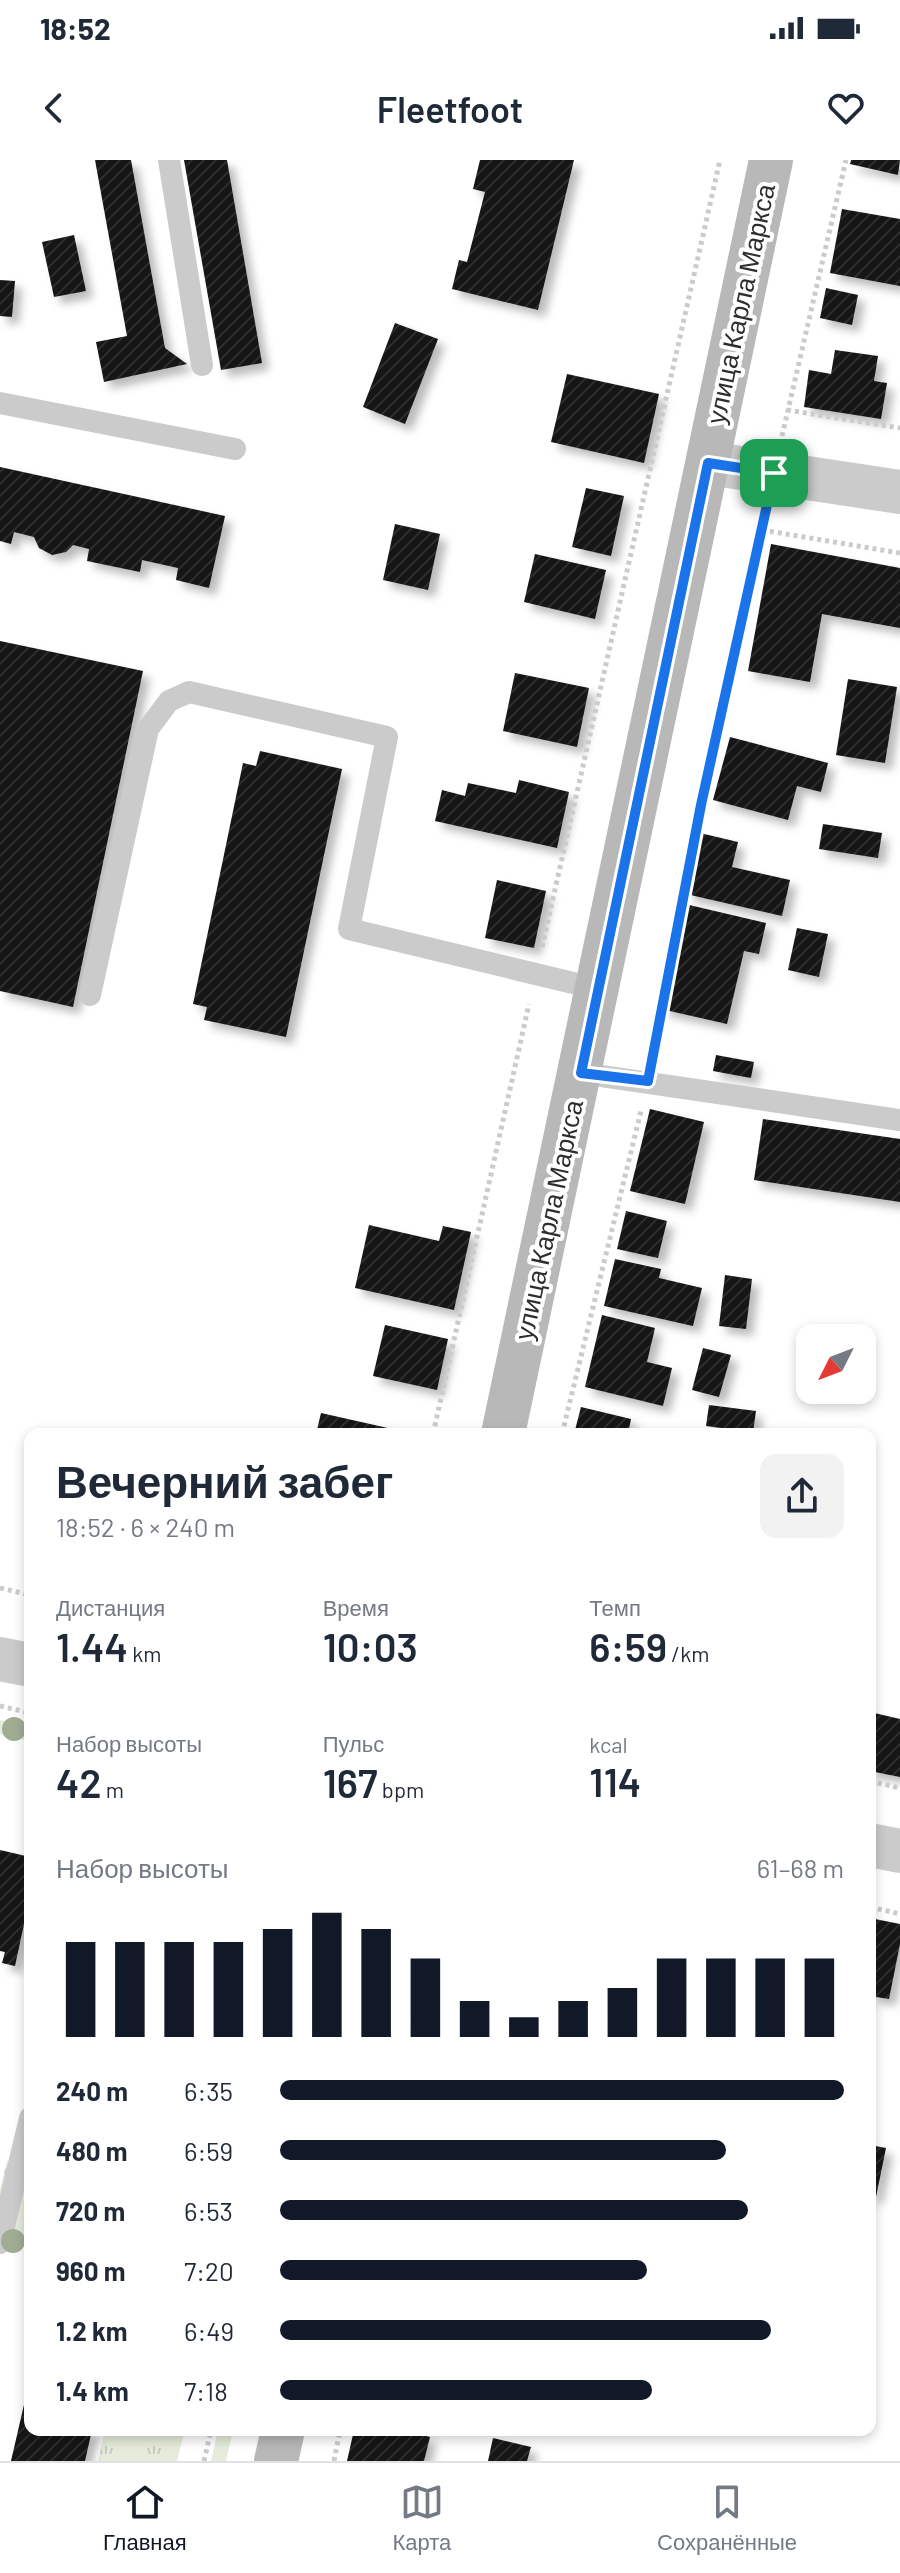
<!DOCTYPE html>
<html lang="ru">
<meta charset="utf-8">
<style>
:root{--surface:#fff;--page:#f2f2f3;--text:#1f2937;--muted:#747a83;--line:#e0e1e3;--accent:#111827}
body{margin:0;font-family:Barlow,sans-serif;background:var(--page);color:var(--text);height:100vh;display:flex;flex-direction:column;font-size:30px;white-space:nowrap}
*{box-sizing:border-box;margin:0}
p{font-size:26px;color:var(--muted)}
.icon{flex:none;width:44px;height:44px;fill:none;stroke:currentColor;stroke-width:2;stroke-linecap:round;stroke-linejoin:round}
.map{position:relative;flex:1;overflow:hidden}
.panel{position:absolute;left:24px;top:1268px;width:852px;height:1008px;display:flex;flex-direction:column;background:var(--surface);border-radius:16px;box-shadow:0 4px 12px #0003}
.panel>*{flex:none}
.needle{width:52px;rotate:228deg}
.fabs{position:absolute;left:796px;top:1164px;display:grid;gap:16px}
.fabs a{display:grid;place-items:center;width:80px;height:80px;border-radius:16px;background:var(--surface);box-shadow:0 4px 12px #0003;font-size:40px}
.pin{position:absolute;display:grid;place-items:center;width:68px;height:68px;color:#fff;margin:-34px;border-radius:16px;box-shadow:0 4px 12px #0006}
.round{display:grid;place-items:center;flex:none;width:84px;height:84px;border-radius:16px;background:var(--page)}
.overview{display:flex;align-items:center;justify-content:space-between;height:136px;padding:0 32px}
h1{font-size:44px;font-weight:600;line-height:60px}
.metrics{display:grid;grid-template-columns:repeat(3,1fr);gap:12px;height:136px;padding:8px 32px}
.metrics div{display:grid;align-content:center}
.metrics b{font-size:40px;font-weight:600}
.metrics small{font-size:22px;font-weight:400}
.metrics p{font-size:22px}
.chart{height:224px;padding:16px 32px}
.chart p{display:flex;justify-content:space-between}
.chart svg{width:100%;height:144px;margin-top:8px;stroke:var(--accent);stroke-width:6}
ul{padding:0 32px;list-style:none;font-size:26px}
li{display:grid;grid-template-columns:128px 96px 1fr;align-items:center;height:60px}
li i{height:20px;border-radius:10px;background:var(--accent)}
.status{display:flex;justify-content:space-between;align-items:center;height:56px;padding:0 40px;background:var(--surface);direction:ltr}
.status svg{height:22px;fill:currentColor}
header{display:flex;justify-content:space-between;align-items:center;height:104px;padding:0 32px;background:var(--surface);font-size:36px;font-weight:600}
.tab-bar{display:flex;justify-content:space-around;align-items:center;height:112px;border-top:2px solid var(--line);background:var(--surface);font-size:22px;color:var(--muted)}
.tab-bar a{display:grid;justify-items:center;gap:4px}
.tab-bar .active{color:var(--accent)}
.map>svg:first-child{display:block}
</style>
<div class="status"><b>18:52</b><svg viewBox="0 0 49 12"><path d="M0 12V9h3v3zM5 12V6h3v6zM10 12V3h3v9zM15 12V0h3v12zM26 1h20v11H26zM47 4h2v5h-2z"/></svg></div>
<header><svg class="icon" aria-label="back" viewBox="0 0 24 24"><path d="M15 5l-7 7 7 7"/></svg>Fleetfoot<svg class="icon" aria-label="heart" viewBox="0 0 24 24"><path d="M12 20l-8-8c-3-5 5-10 8-4 3-6 11-1 8 4z"/></svg></header>
<div class="map">
<svg width="900" height="2301" viewBox="0 0 900 2301">
<defs>
<pattern id="grass-tufts" width="24" height="20" patternUnits="userSpaceOnUse" patternTransform="scale(2)"><rect width="24" height="20" fill="#e5ecdb"/><path d="M3 7l-1-3M5 7V3M7 7l1-3M15 17l-1-3M17 17v-4M19 17l1-3" fill="none" stroke="#c5cbbc"/></pattern>
<pattern id="building-hatch" width="6" height="6" patternUnits="userSpaceOnUse" patternTransform="scale(2)"><rect width="6" height="6" fill="#151515"/><path d="M-1 1l2-2M0 6l6-6M5 7l2-2" fill="none" stroke="#2f2f2f"/></pattern>
<filter id="shadow"><feDropShadow dx="7" dy="7" stdDeviation="4" flood-color="#0004"/></filter>
</defs>
<rect width="100%" height="100%" fill="#fff"/>
<path fill="url(#grass-tufts)" d="M 0,1560 L 30,1567 L 30,1581 L 0,1574 Z
M 7,2001 L 30,2007 L 30,2057 L 21,2091 L 0,2085 L 0,2029 Z
M 105,2270 L 185,2270 L 177,2301 L 98,2301 Z
M 218,2270 L 233,2270 L 226,2301 L 211,2301 Z"/>
<path fill="url(#building-hatch)" filter="url(#shadow)" d="M 95,0 L 131,0 L 165,188 L 187,204 L 104,222 L 96,182 L 127,176 Z
M 184,0 L 227,0 L 262,203 L 221,210 Z
M 480,0 L 574,0 L 538,150 L 452,129 L 459,100 L 467,102 L 485,32 L 473,29 Z
M 851,0 L 900,0 L 898,15 L 850,4 Z
M 842,49 L 900,59 L 900,126 L 830,113 Z
M 74,75 L 86,131 L 54,137 L 42,82 Z
M 0,120 L 15,121 L 12,157 L 0,156 Z
M 826,128 L 858,135 L 852,165 L 820,158 Z
M 395,163 L 438,179 L 405,264 L 363,247 Z
M 835,190 L 878,196 L 874,221 L 887,223 L 881,259 L 804,247 L 809,210 L 831,214 Z
M 567,214 L 659,234 L 644,303 L 551,282 Z
M 0,307 L 225,356 L 209,428 L 176,420 L 178,408 L 142,400 L 140,412 L 87,401 L 89,389 L 73,385 L 66,392 L 52,395 L 39,388 L 34,377 L 14,372 L 11,384 L 0,381 Z
M 586,328 L 624,336 L 611,396 L 572,387 Z
M 395,364 L 440,374 L 428,430 L 383,420 Z
M 771,384 L 900,408 L 900,468 L 822,454 L 810,522 L 748,511 Z
M 535,394 L 606,410 L 595,459 L 524,442 Z
M 0,481 L 143,511 L 73,847 L 0,831 Z
M 515,513 L 589,528 L 577,587 L 503,571 Z
M 848,519 L 897,527 L 885,603 L 836,595 Z
M 730,577 L 828,603 L 821,632 L 797,626 L 788,660 L 713,640 Z
M 260,591 L 342,609 L 286,877 L 204,860 L 207,847 L 193,844 L 243,603 L 256,606 Z
M 519,620 L 569,632 L 557,688 L 435,661 L 442,630 L 465,636 L 468,623 L 516,633 Z
M 823,664 L 882,673 L 878,698 L 819,689 Z
M 700,673 L 738,682 L 732,707 L 790,720 L 782,756 L 686,734 Z
M 497,720 L 546,731 L 534,788 L 485,778 Z
M 685,744 L 766,763 L 759,794 L 744,791 L 727,864 L 661,849 Z
M 797,768 L 828,774 L 819,817 L 788,810 Z
M 716,895 L 754,902 L 751,918 L 713,911 Z
M 650,949 L 704,962 L 685,1044 L 630,1031 Z
M 763,959 L 900,979 L 900,1042 L 754,1020 Z
M 626,1051 L 667,1061 L 658,1098 L 617,1089 Z
M 369,1065 L 439,1081 L 443,1066 L 471,1072 L 454,1150 L 355,1128 Z
M 615,1099 L 661,1109 L 659,1118 L 702,1128 L 693,1166 L 604,1146 Z
M 725,1115 L 752,1119 L 746,1169 L 719,1166 Z
M 602,1155 L 655,1168 L 647,1202 L 672,1208 L 663,1246 L 585,1227 Z
M 385,1165 L 448,1179 L 437,1230 L 373,1216 Z
M 703,1188 L 731,1195 L 719,1237 L 692,1230 Z
M 709,1245 L 756,1251 L 753,1272 L 706,1266 Z
M 581,1247 L 631,1259 L 628,1274 L 574,1274 Z
M 321,1253 L 410,1273 L 410,1274 L 316,1274 Z
M 870,1552 L 900,1559 L 900,1617 L 870,1611 Z
M 0,1690 L 30,1697 L 30,1736 L 15,1806 L 2,1803 L 5,1792 L 0,1791 Z
M 870,1758 L 900,1764 L 900,1784 L 889,1839 L 870,1836 Z
M 870,1985 L 886,1988 L 876,2037 L 870,2036 Z
M 26,2236 L 30,2238 L 30,2270 L 92,2270 L 85,2301 L 11,2301 Z
M 354,2270 L 402,2270 L 430,2277 L 424,2301 L 347,2301 Z
M 493,2278 L 531,2287 L 527,2301 L 488,2301 Z"/>
<g fill="none" stroke-linecap="round" stroke-linejoin="round">
<path stroke="#cbcbcb" stroke-width="5" stroke-dasharray="4 4" stroke-linecap="butt" d="M 787,250 L 900,268
M 782,276 L 846,0
M 762,370 L 900,393
M 542,787 L 720,0
M 653,894 L 701,645 L 766,352
M 433,1274 L 529,844
M 562,1274 L 641,951
M 0,1428 L 30,1435
M 0,1546 L 30,1553
M 870,1621 L 900,1628
M 870,1747 L 900,1754
M 204,2301 L 211,2270
M 334,2301 L 340,2270"/>
<path stroke="#cbcbcb" stroke-width="22" d="M 169,0 L 202,205
M 0,243 L 235,289
M 90,835 L 148,569 L 169,541 L 189,532 L 387,577 L 349,769 L 598,829
M 581,913 L 900,960
M 0,2083 L 30,1958"/>
<path stroke="#cbcbcb" stroke-width="44" d="M 708,303 L 900,332
M 0,1499 L 30,1505
M 870,1685 L 900,1691"/>
<path stroke="#b8b8b8" stroke-width="44" d="M 503,1274 L 771,0
M 276,2301 L 283,2270"/>
</g>
<g fill="#a0ad93">
<circle cx="14" cy="1569" r="12"/>
<circle cx="13" cy="2081" r="12"/>
</g>
<g fill="none" stroke-linecap="round" stroke-linejoin="round">
<defs>
<path id="route" d="M 708,303 L 774,313 L 701,645 L 648,921 L 581,913 Z"/>
</defs>
<use href="#route" stroke="#fff" stroke-width="16"/>
<use href="#route" stroke="#1a73e8" stroke-width="10"/>
</g>
<g text-anchor="middle" stroke-width="8" stroke-linejoin="round" paint-order="stroke">
<g font-size="26" fill="#2e2e2e" stroke="#fff">
<text transform="translate(741 144) rotate(-78)" y="9">улица Карла Маркса</text>
<text transform="translate(549 1060) rotate(-78)" y="9">улица Карла Маркса</text>
</g>
</g>
</svg>
<div class="fabs">
<a><svg class="needle" viewBox="-14 -14 28 28"><path d="M0-13l5 13h-10z" fill="#e53935"/><path d="M0 13l5-13h-10z" fill="#747a83"/></svg></a>
</div>
<div class="pin" style="left:774px;top:313px;background:#1e9e55"><svg class="icon" aria-label="arrive" viewBox="0 0 24 24"><path d="M6 21V4h12l-3 4 3 4H6"/></svg></div>
<section class="panel">
<div class="overview"><div><h1>Вечерний забег</h1><p>18:52 · 6 × 240 m</p></div><a class="round"><svg class="icon" aria-label="share" viewBox="0 0 24 24"><path d="M12 15V3M7 8l5-5 5 5M5 13v7h14v-7"/></svg></a></div>
<div class="metrics">
<div><p>Дистанция</p><b>1.44<small> km</small></b></div>
<div><p>Время</p><b>10:03</b></div>
<div><p>Темп</p><b>6:59<small> /km</small></b></div>
</div>
<div class="metrics">
<div><p>Набор высоты</p><b>42<small> m</small></b></div>
<div><p>Пульс</p><b>167<small> bpm</small></b></div>
<div><p>kcal</p><b>114</b></div>
</div>
<div class="chart"><p><span>Набор высоты</span>61–68 m</p>
<svg viewBox="0 0 160 44" preserveAspectRatio="none"><path d="M5 44V15M15 44V15M25 44V15M35 44V15M45 44V11M55 44V6M65 44V11M75 44V20M85 44V33M95 44V38M105 44V33M115 44V29M125 44V20M135 44V20M145 44V20M155 44V20"/></svg>
</div>
<ul>
<li><b>240 m</b>6:35<i style="width:100%"></i></li>
<li><b>480 m</b>6:59<i style="width:79%"></i></li>
<li><b>720 m</b>6:53<i style="width:83%"></i></li>
<li><b>960 m</b>7:20<i style="width:65%"></i></li>
<li><b>1.2 km</b>6:49<i style="width:87%"></i></li>
<li><b>1.4 km</b>7:18<i style="width:66%"></i></li>
</ul>
</section>
</div>
<nav class="tab-bar">
<a class="active"><svg class="icon" aria-label="home" viewBox="0 0 24 24"><path d="M3 11l9-7 9 7M6 9v11h12V9"/></svg>Главная</a>
<a><svg class="icon" aria-label="map" viewBox="0 0 24 24"><path d="M3 6l6-2 6 2 6-2v14l-6 2-6-2-6 2zM9 4v14M15 6v14"/></svg>Карта</a>
<a><svg class="icon" aria-label="saved" viewBox="0 0 24 24"><path d="M7 4h10v16l-5-4-5 4z"/></svg>Сохранённые</a>
</nav>
